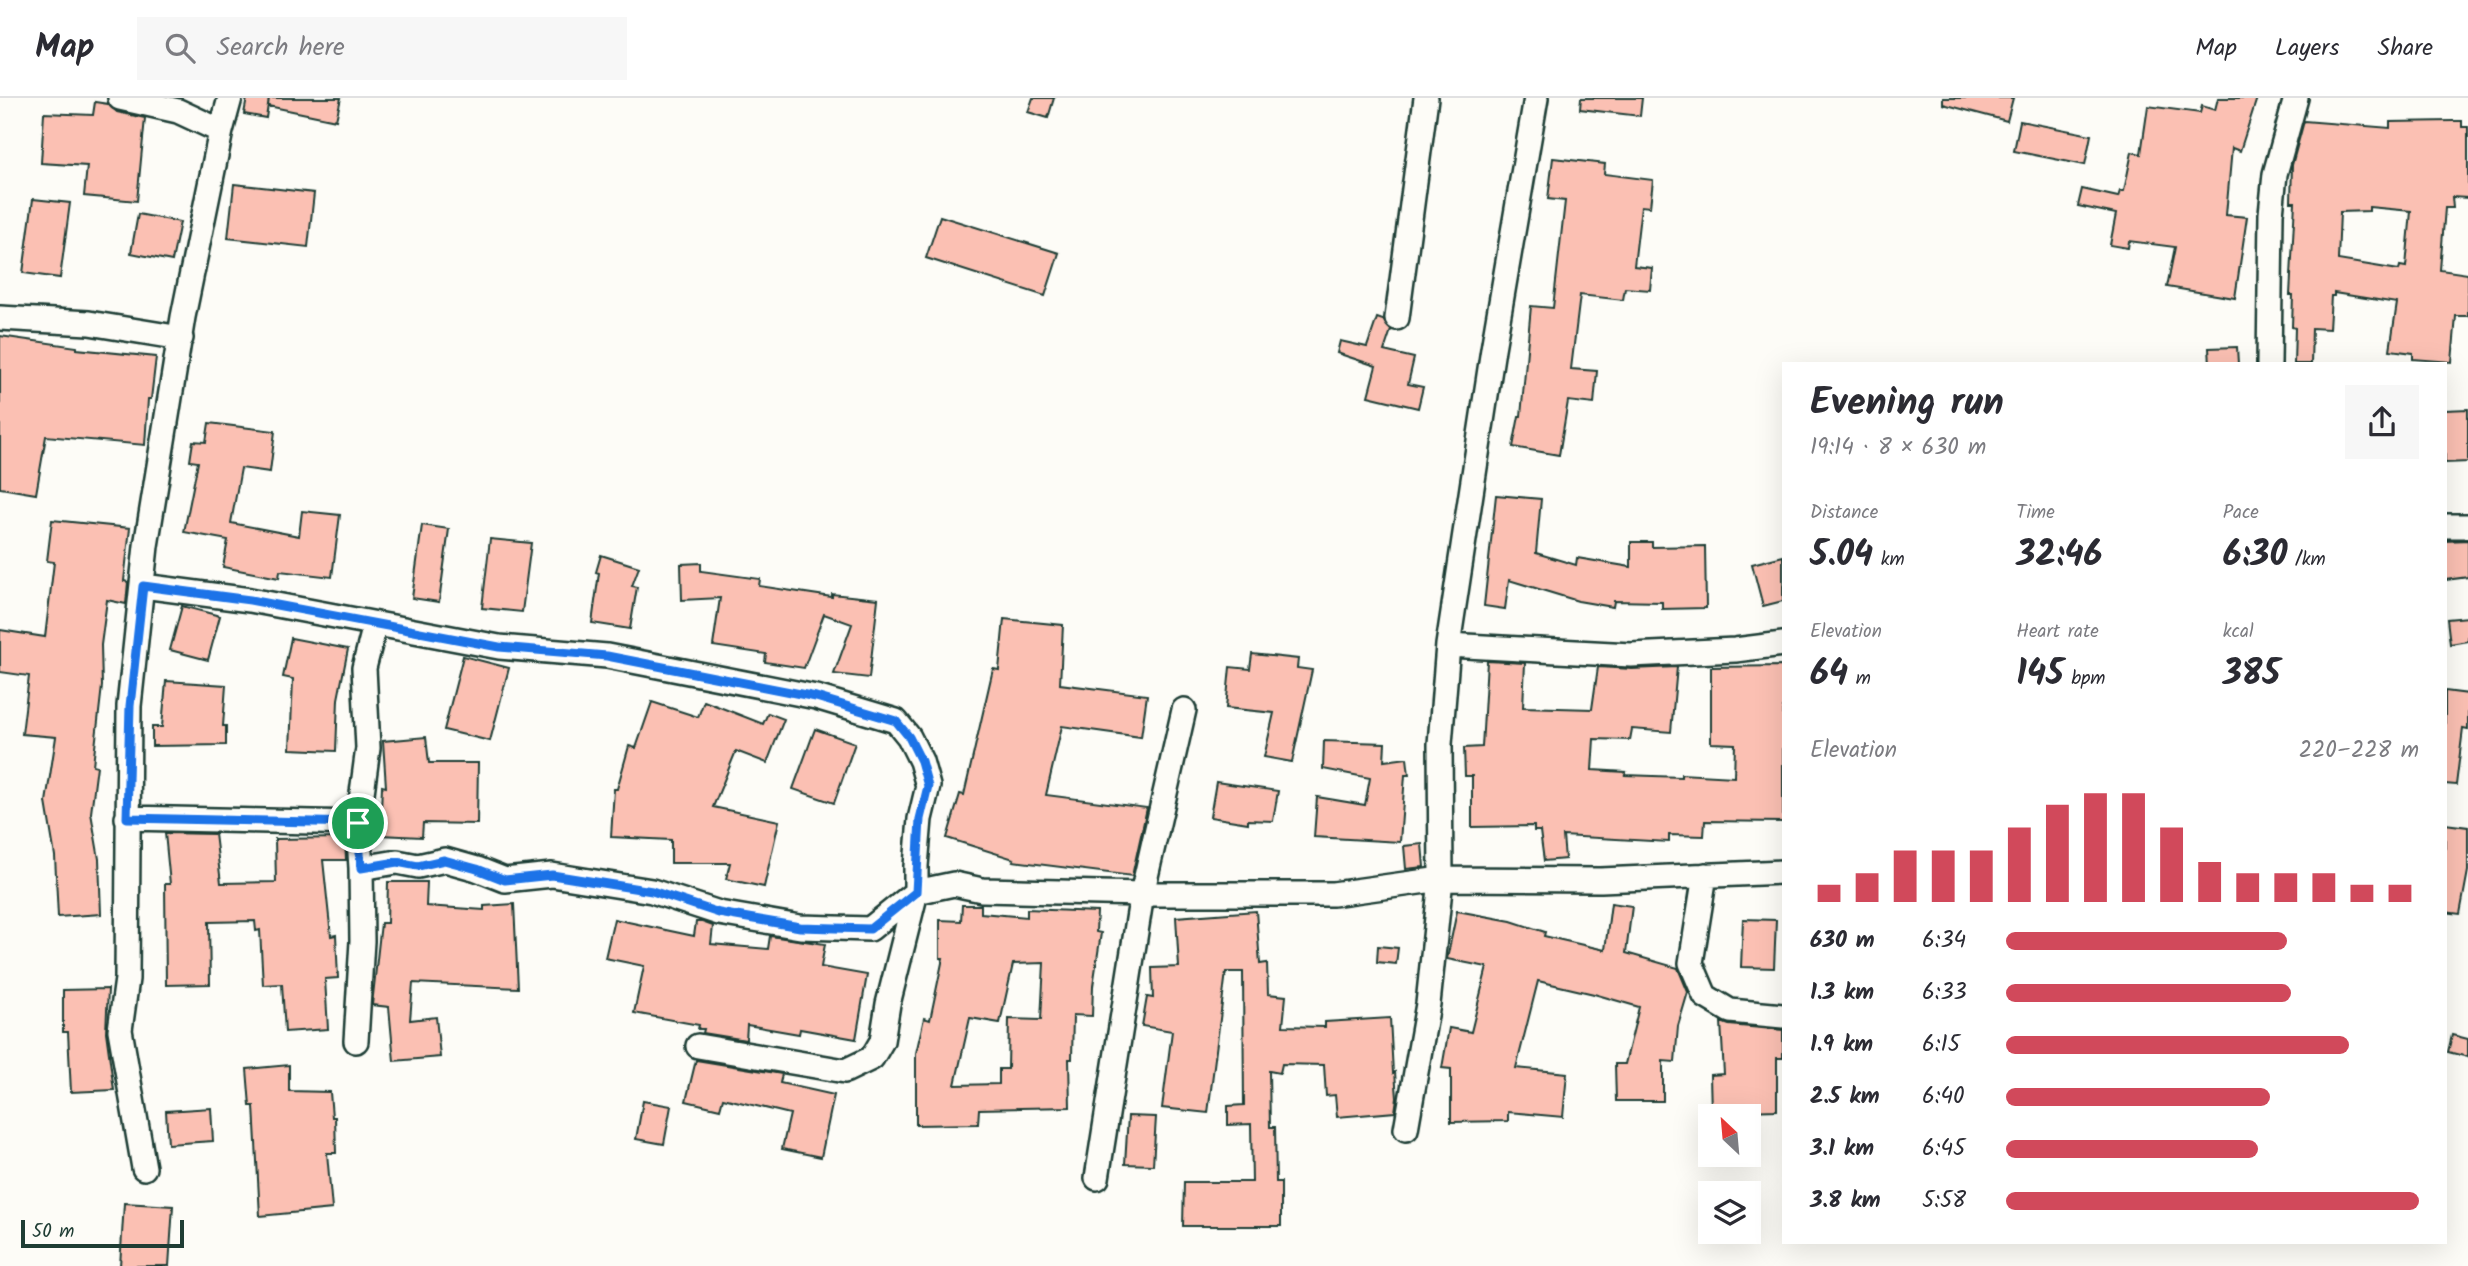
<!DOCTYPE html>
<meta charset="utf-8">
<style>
:root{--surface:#fff;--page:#f7f7f7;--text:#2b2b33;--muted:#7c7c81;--line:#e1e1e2;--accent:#d1495b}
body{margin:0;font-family:Kalam,sans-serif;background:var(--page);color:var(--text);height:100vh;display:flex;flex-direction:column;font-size:26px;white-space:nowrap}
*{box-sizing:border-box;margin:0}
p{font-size:23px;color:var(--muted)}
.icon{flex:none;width:38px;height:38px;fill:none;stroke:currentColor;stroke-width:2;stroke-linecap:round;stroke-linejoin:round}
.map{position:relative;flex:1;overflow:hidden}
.details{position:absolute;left:1782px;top:264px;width:665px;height:882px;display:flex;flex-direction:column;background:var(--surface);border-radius:0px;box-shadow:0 7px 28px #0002}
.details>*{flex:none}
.needle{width:46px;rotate:334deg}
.tools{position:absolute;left:1698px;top:1006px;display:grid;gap:14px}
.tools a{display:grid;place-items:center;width:63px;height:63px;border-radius:0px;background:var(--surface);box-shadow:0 7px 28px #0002;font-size:35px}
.scale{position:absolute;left:21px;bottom:18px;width:163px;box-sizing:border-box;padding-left:7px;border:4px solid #1f3d34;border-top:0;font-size:19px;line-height:24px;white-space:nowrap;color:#1f3d34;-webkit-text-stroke:5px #fdfcf7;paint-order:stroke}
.pin{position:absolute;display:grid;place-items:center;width:60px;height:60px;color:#fff;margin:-30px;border:4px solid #fff;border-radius:50%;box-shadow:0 2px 7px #0007}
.round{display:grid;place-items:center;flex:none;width:74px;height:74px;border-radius:0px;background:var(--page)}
.head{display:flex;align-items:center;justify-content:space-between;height:119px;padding:0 28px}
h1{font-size:38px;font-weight:800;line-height:52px}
.figures{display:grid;grid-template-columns:repeat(3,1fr);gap:10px;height:119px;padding:7px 28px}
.figures div{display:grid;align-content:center}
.figures b{font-size:35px;font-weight:800}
.figures small{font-size:19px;font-weight:400}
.figures p{font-size:19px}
.chart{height:196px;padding:14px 28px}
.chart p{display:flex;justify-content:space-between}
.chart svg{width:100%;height:126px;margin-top:7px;stroke:var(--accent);stroke-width:6}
ul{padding:0 28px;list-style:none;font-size:23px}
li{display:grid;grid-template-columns:112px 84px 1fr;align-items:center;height:52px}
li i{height:18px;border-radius:9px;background:var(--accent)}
header{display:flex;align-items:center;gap:42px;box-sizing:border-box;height:98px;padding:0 35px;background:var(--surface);border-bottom:2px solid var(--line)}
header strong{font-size:33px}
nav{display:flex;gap:38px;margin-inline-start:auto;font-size:24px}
.search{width:490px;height:63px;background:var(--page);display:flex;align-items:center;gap:18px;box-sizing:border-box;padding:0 24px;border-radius:0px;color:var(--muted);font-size:26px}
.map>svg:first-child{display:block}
</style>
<header>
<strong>Map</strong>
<div class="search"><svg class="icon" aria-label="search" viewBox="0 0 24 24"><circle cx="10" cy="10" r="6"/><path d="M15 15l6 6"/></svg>Search here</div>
<nav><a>Map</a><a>Layers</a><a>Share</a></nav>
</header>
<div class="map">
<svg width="2468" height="1168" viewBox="0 0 2468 1168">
<rect width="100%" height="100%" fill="#fdfcf7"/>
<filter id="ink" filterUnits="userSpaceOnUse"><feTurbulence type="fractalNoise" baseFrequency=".0143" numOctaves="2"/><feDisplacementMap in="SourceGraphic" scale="14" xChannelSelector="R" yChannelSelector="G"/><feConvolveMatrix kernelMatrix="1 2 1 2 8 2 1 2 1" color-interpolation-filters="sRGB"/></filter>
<g filter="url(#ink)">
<path fill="#fbc0b3" stroke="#1f3d34" stroke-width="2" fill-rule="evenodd" d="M 247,0 L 269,0 L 266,20 L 244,16 Z
M 269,0 L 341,0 L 336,22 L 268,8 Z
M 1033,0 L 1054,0 L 1048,20 L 1028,14 Z
M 1581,0 L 1642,0 L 1640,18 L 1580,11 Z
M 1943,0 L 2013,0 L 2007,23 L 1943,6 Z
M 2218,0 L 2257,0 L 2240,53 L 2232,50 L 2226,117 L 2247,119 L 2235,200 L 2167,189 L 2175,149 L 2129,143 L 2128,150 L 2110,147 L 2116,116 L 2078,108 L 2082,91 L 2118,99 L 2120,93 L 2124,93 L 2132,54 L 2141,56 L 2148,8 L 2200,15 L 2202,8 L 2215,12 Z
M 95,4 L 108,6 L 117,14 L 145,20 L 137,103 L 84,98 L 87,68 L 41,65 L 44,15 L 93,17 Z
M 2020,23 L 2091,37 L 2085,67 L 2014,53 Z
M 2304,23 L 2390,30 L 2390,24 L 2453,23 L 2462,23 L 2462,29 L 2468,29 L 2468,100 L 2452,99 L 2453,110 L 2445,110 L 2440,172 L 2468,176 L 2468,218 L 2456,218 L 2452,264 L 2413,261 L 2413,255 L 2390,252 L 2397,205 L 2334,195 L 2334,198 L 2331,198 L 2329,231 L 2312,230 L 2311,266 L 2294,266 L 2295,230 L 2292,229 L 2293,197 L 2290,197 L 2295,104 L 2291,104 L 2292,67 ZM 2369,109 L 2411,113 L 2406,169 L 2400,168 L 2399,172 L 2338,162 L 2340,114 L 2369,113 Z
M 1553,60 L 1605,66 L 1604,76 L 1653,82 L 1650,109 L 1641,108 L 1634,168 L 1652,170 L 1650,192 L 1625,190 L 1623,202 L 1580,197 L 1571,271 L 1597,273 L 1594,306 L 1568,303 L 1559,357 L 1513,349 L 1519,318 L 1521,318 L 1531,208 L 1553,210 L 1565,103 L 1548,101 Z
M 234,86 L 314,95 L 308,149 L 228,140 Z
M 33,101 L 70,105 L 60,180 L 23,175 Z
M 138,116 L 180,124 L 172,163 L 131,155 Z
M 940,118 L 1059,155 L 1045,198 L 926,160 Z
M 1377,220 L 1383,222 L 1391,232 L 1384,253 L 1414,260 L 1408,286 L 1423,289 L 1418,310 L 1368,298 L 1376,268 L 1337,255 L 1340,243 L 1367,249 Z
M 0,238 L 77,249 L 77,251 L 156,259 L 151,301 L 148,301 L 145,347 L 46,338 L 36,396 L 0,390 Z
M 2237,249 L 2238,266 L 2210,266 L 2209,250 Z
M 2468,311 L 2468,364 L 2445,365 L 2445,312 Z
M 209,325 L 275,333 L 270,374 L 241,370 L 231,425 L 299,438 L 302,413 L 340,417 L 332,479 L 280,473 L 279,480 L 223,469 L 228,442 L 184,434 L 198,364 L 190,363 L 193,343 L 206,344 Z
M 1496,397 L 1541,401 L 1536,455 L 1576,467 L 1577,460 L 1631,469 L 1631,444 L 1652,444 L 1652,449 L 1705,448 L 1706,510 L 1662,511 L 1662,504 L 1614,503 L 1613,509 L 1578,503 L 1509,482 L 1505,511 L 1484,508 Z
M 52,422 L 130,430 L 124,483 L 128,484 L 126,506 L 107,502 L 101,547 L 102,588 L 93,667 L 97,668 L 91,715 L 99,761 L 101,816 L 58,819 L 55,758 L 46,704 L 56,639 L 22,636 L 29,578 L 0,574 L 0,532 L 45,539 L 54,464 L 47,463 Z
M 422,427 L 449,431 L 439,504 L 412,500 Z
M 490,441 L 531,445 L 522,514 L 482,510 Z
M 2468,442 L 2468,479 L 2445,482 L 2445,443 Z
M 601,457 L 639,469 L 632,488 L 637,489 L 630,531 L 592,525 L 599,475 L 596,474 Z
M 1783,458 L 1783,503 L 1763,508 L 1752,466 Z
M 701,465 L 701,473 L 760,481 L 759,488 L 832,499 L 832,496 L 878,501 L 869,580 L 834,576 L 852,526 L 824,516 L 804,570 L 765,564 L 766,556 L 713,548 L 720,500 L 682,502 L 681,466 Z
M 182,508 L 220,518 L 208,562 L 170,552 Z
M 2468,519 L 2468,543 L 2450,546 L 2447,521 Z
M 1004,521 L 1063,527 L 1060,586 L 1147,597 L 1141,639 L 1062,628 L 1046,697 L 1147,710 L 1132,778 L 1013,763 L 1014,761 L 947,740 L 960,696 L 964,697 L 993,571 L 999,572 Z
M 291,540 L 348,551 L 338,601 L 336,653 L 290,651 L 293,581 L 283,579 Z
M 1252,556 L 1298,561 L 1297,570 L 1312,572 L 1292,664 L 1264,659 L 1274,615 L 1226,610 L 1230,569 L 1250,571 Z
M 463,558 L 509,570 L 490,643 L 444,632 Z
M 1487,563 L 1525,565 L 1523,609 L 1592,611 L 1598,569 L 1632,571 L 1677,569 L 1671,634 L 1632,631 L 1630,642 L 1594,641 L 1592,672 L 1626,674 L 1625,677 L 1681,679 L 1681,676 L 1734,679 L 1735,646 L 1711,645 L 1711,569 L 1783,568 L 1783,724 L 1705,723 L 1704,738 L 1669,737 L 1669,744 L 1563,738 L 1565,761 L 1544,763 L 1540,733 L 1534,733 L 1534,728 L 1472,729 L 1472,678 L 1465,678 L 1464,650 L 1482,649 Z
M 166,583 L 226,587 L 223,628 L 226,628 L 226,647 L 152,648 L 152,629 L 162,629 Z
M 2445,593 L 2468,596 L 2468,632 L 2463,631 L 2456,687 L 2445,686 Z
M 704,603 L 763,626 L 768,615 L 784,621 L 767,665 L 736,653 L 713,709 L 779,723 L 764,789 L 726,781 L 730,765 L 671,765 L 671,742 L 611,739 L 614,691 L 617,691 L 629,648 L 636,650 L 652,604 L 698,619 Z
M 815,631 L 855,645 L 834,705 L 793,691 Z
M 426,639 L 429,665 L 478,665 L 477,726 L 423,725 L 422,739 L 380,737 L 382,688 L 386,689 L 383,643 Z
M 1324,643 L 1385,645 L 1384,663 L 1407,660 L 1409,677 L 1405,677 L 1400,744 L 1314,739 L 1317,699 L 1365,707 L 1370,680 L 1323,671 Z
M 1216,684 L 1278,693 L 1273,723 L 1248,722 L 1248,725 L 1210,719 Z
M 2445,726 L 2468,729 L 2468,773 L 2460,816 L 2445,814 Z
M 165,735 L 215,736 L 221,785 L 276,784 L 275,741 L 345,740 L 346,762 L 323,762 L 331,838 L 336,837 L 338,880 L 325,881 L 328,931 L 285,934 L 282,886 L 263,887 L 260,832 L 256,833 L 255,823 L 209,824 L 210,886 L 166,887 L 165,786 L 170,786 Z
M 1422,746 L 1424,769 L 1406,771 L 1404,748 Z
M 388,784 L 427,784 L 426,808 L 484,812 L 484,808 L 514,806 L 518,890 L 413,885 L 410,922 L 436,919 L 440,959 L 394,963 L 389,909 L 372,907 L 381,825 L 387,825 Z
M 1611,805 L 1632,808 L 1626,855 L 1678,870 L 1688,894 L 1678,928 L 1675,964 L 1663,963 L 1663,1003 L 1616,1003 L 1615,966 L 1625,966 L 1639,909 L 1594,896 L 1538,883 L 1516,970 L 1567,975 L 1563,1019 L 1508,1014 L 1508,1023 L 1451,1024 L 1451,971 L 1442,970 L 1449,930 L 1471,934 L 1487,869 L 1447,861 L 1457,813 L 1511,823 L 1545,834 L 1544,838 L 1605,852 Z
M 962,807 L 981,807 L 981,815 L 1027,819 L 1027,811 L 1097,814 L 1096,834 L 1101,835 L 1093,888 L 1092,918 L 1073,917 L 1072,961 L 1069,961 L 1070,1009 L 979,1011 L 978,1026 L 916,1027 L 916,955 L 924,920 L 930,922 L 943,860 L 940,860 L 940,822 L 961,823 ZM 1044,865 L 1041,922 L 1009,921 L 1008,971 L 999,971 L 999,986 L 955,987 L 970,920 L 1000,925 L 1013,866 Z
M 1256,813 L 1260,866 L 1267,865 L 1268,896 L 1286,898 L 1283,928 L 1325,929 L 1325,924 L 1390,920 L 1393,975 L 1395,974 L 1397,1000 L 1395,1014 L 1337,1019 L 1335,997 L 1326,998 L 1324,967 L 1282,966 L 1280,975 L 1269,973 L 1270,1029 L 1275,1029 L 1276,1084 L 1281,1084 L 1281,1128 L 1183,1128 L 1184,1084 L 1252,1084 L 1251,1026 L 1228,1027 L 1228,1008 L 1244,1007 L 1243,874 L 1226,874 L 1208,1015 L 1162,1010 L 1172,933 L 1142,928 L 1147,899 L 1153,900 L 1152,870 L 1179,869 L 1176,819 Z
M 614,821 L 694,838 L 696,824 L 702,824 L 713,828 L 711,846 L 768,851 L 770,838 L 825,846 L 821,869 L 867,877 L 856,941 L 800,931 L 799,936 L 747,927 L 746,942 L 703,935 L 704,931 L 698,931 L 699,927 L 634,915 L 644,868 L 605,860 Z
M 1743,821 L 1776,822 L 1774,870 L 1741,869 Z
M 1378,848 L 1398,850 L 1396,866 L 1377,864 Z
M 108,891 L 106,934 L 114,992 L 71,994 L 68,934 L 63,934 L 63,892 Z
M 1721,924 L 1729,927 L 1783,932 L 1783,960 L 1777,960 L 1777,1012 L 1711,1014 L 1710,977 L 1724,976 Z
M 2452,937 L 2468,941 L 2468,959 L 2448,954 Z
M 696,962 L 782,976 L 780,985 L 834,997 L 821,1059 L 782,1051 L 790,1016 L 723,1000 L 720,1011 L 686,1003 Z
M 289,967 L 289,993 L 330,994 L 332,1019 L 335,1019 L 336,1055 L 327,1055 L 332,1111 L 260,1118 L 254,1008 L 250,1008 L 247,971 Z
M 643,1003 L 671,1008 L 664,1046 L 636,1041 Z
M 211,1010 L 213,1043 L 168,1046 L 166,1013 Z
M 1128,1018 L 1156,1019 L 1153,1067 L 1125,1066 Z
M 124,1105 L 173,1108 L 169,1168 L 120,1168 Z"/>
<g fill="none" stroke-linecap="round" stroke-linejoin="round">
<defs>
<path id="minor" d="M 120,0 L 178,13 L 221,33
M 0,220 L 89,225 L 181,240
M 1397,220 L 1426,0
M 2269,266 L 2271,116 L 2275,76 L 2296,0
M 2445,428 L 2468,428
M 143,488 L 250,502 L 499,549 L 607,558 L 816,599 L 896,623 L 909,639 L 921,663 L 928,688 L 920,721 L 916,768 L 916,794 L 888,906 L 882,943 L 872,960 L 845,973 L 698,948
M 1448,547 L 1631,557 L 1735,552 L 1783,546
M 127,720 L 358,725
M 361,770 L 397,764 L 418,768 L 445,762 L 477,771 L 505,782 L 552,777 L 652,793 L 719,815 L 800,829 L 870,831 L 916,794 L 954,786 L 982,792 L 1142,796 L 1333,796 L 1441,781 L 1601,782 L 1783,774
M 1705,777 L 1691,865 L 1705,898 L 1730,913 L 1783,918
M 356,943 L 362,843 L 361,770 L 358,725 L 368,650 L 364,570 L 375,527
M 1406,1031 L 1428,906 L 1441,781 L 1440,646 L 1448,547 L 1493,251 L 1536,0
M 144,1070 L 120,932 L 127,881 L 129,608 L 146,448 L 183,219 L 221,33 L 230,0
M 1097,1080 L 1142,796 L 1184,612"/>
</defs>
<use href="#minor" stroke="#1f3d34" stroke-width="28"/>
<use href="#minor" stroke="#fdfcf7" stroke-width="23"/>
</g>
</g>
<g fill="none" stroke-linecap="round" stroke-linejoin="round" filter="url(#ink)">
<defs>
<path id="route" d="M 143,488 L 250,502 L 499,549 L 607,558 L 816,599 L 896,623 L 909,639 L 921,663 L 928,688 L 920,721 L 916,794 L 870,831 L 800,829 L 719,815 L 652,793 L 552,777 L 505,782 L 477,771 L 444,762 L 418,768 L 397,764 L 361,770 L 358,725 L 127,720 L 130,608 Z"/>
</defs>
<use href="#route" stroke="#fff" stroke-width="14"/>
<use href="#route" stroke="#1a73e8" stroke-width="9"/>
</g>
</svg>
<div class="tools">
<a><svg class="needle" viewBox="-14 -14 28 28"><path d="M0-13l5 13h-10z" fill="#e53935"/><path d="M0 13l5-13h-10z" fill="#7c7c81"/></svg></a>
<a><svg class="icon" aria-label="layers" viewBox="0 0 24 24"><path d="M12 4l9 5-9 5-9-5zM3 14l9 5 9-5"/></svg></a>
</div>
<div class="scale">50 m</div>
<div class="pin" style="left:358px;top:725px;background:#1e9e55"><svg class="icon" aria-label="arrive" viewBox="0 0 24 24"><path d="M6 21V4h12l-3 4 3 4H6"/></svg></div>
<section class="details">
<div class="head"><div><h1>Evening run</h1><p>19:14 · 8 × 630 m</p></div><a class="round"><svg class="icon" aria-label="share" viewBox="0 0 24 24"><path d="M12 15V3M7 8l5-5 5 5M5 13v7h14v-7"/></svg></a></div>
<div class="figures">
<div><p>Distance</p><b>5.04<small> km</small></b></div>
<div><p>Time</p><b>32:46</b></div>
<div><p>Pace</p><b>6:30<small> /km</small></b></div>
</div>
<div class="figures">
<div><p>Elevation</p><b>64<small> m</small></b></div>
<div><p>Heart rate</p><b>145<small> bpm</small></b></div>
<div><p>kcal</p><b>385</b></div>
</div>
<div class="chart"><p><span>Elevation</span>220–228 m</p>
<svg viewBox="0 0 160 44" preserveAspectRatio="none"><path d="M5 44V38M15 44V34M25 44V26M35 44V26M45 44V26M55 44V18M65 44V10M75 44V6M85 44V6M95 44V18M105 44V30M115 44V34M125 44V34M135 44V34M145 44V38M155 44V38"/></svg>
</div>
<ul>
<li><b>630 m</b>6:34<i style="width:68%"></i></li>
<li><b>1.3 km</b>6:33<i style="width:69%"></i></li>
<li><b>1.9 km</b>6:15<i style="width:83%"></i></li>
<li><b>2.5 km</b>6:40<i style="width:64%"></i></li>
<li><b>3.1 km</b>6:45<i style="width:61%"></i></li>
<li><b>3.8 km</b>5:58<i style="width:100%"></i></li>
</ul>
</section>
</div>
